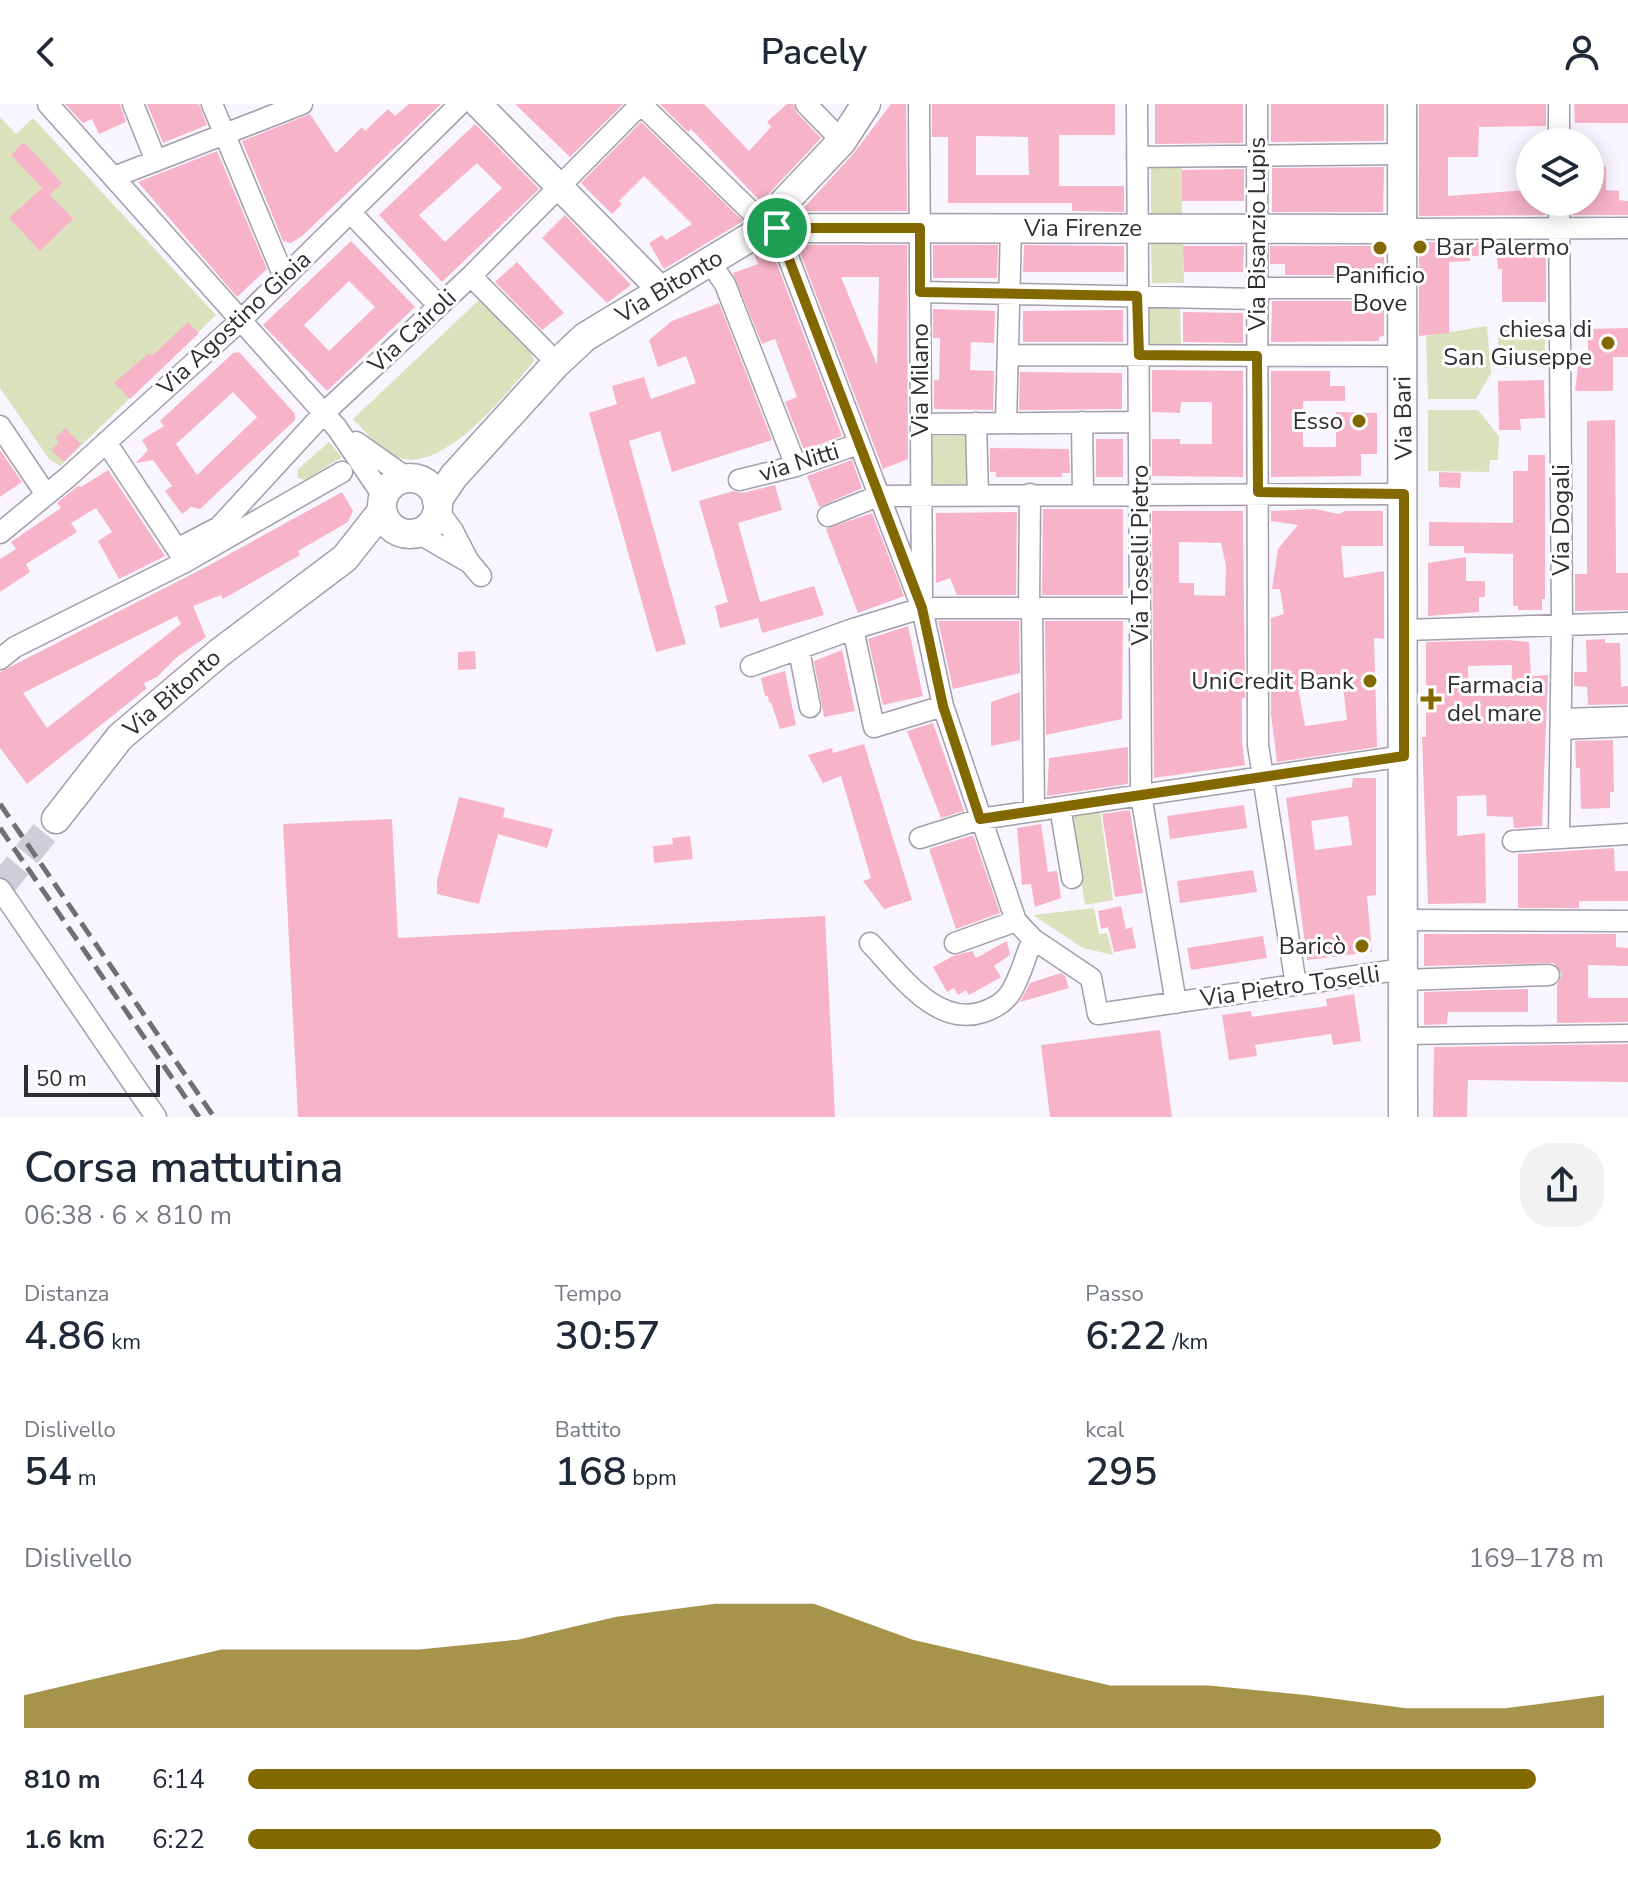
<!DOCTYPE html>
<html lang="it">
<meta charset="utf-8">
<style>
:root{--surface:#fff;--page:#f2f2f3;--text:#1f2937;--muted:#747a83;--accent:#836800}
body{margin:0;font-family:"Nunito Sans",sans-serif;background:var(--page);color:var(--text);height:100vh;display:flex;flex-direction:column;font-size:30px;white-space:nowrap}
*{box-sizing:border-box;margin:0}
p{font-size:26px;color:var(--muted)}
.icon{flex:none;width:44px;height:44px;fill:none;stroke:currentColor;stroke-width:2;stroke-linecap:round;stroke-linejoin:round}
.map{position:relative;height:1013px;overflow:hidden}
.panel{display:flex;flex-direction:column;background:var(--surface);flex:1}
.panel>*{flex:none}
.controls{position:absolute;left:1516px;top:24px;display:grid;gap:16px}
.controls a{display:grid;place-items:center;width:88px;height:88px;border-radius:50%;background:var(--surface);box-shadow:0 4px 20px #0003;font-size:40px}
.scale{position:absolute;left:24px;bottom:20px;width:136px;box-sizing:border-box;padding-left:8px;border:4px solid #2f2d33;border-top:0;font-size:22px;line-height:28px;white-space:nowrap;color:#2f2d33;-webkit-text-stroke:6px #fff;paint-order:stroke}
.pin{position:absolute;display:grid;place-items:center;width:68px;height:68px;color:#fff;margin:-34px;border:4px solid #fff;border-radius:50%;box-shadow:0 2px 8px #0007}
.round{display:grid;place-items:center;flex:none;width:84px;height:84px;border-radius:32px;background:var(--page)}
.summary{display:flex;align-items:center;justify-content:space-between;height:136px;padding:0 24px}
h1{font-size:44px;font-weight:600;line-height:60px}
.stats{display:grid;grid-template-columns:repeat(3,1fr);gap:12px;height:136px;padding:8px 24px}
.stats div{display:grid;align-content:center}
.stats b{font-size:40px;font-weight:600}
.stats small{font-size:22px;font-weight:400}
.stats p{font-size:22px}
.chart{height:224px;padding:16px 24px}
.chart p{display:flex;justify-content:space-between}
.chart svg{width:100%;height:144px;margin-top:8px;fill:var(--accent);opacity:.7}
ul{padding:0 24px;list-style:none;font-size:26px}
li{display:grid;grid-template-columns:128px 96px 1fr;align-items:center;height:60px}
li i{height:20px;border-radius:10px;background:var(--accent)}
header{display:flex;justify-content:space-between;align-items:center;height:104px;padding:0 24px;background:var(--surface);font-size:36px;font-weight:600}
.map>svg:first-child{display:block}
</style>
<header><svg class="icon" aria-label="back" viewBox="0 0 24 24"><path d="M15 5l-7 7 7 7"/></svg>Pacely<svg class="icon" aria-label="person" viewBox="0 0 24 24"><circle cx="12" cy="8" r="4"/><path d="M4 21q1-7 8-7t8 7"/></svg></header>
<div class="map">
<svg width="1628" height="1013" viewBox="0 0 1628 1013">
<rect width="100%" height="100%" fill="#f9f5ff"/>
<path fill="#dbe1bc" d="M 0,13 L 16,30 L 33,14 L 216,211 L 60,362 L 49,355 L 0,284 Z
M 1151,61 L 1182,62 L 1182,113 L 1151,113 Z
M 1183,135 L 1184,179 L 1152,179 L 1151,136 Z
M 481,194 L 531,248 L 534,257 C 508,288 445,368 400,354 C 381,348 367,329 353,315 Z
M 1150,205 L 1180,205 L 1181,243 L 1150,244 Z
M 1545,218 L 1545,263 L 1499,264 L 1498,221 Z
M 1487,222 L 1491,269 L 1476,295 L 1428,295 L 1426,232 Z
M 1428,306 L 1478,306 L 1499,332 L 1498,356 L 1490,356 L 1489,368 L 1428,367 Z
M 967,331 L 969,380 L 933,381 L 931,332 Z
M 329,338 L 342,353 L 305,376 L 298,374 L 297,366 Z
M 1100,707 L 1113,796 L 1085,801 L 1071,711 Z
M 1094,804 L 1099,830 L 1107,829 L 1113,851 L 1083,844 L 1033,811 Z"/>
<path fill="#f7b4c8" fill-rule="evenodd" d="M 65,0 L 120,0 L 126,18 L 99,30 L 92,15 L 83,19 Z
M 147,0 L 199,0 L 207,21 L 163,39 Z
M 409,0 L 441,0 L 302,132 L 291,139 L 283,137 L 242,37 L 310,10 L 336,49 L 362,23 L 365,27 L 388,5 L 395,12 Z
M 515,0 L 623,0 L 570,53 Z
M 660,0 L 704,0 L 749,47 L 771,23 L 767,18 L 787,0 L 793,0 L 797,9 L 821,34 L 761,98 L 691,25 L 688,28 Z
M 891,0 L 906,0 L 907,107 L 801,107 L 854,49 Z
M 932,0 L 1115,0 L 1115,31 L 1059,31 L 1059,82 L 1124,82 L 1124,108 L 1072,107 L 1072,99 L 948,99 L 948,33 L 932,33 ZM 976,32 L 1028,33 L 1029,71 L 976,71 Z
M 1155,0 L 1243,0 L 1243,39 L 1155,40 Z
M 1271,0 L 1384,0 L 1384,37 L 1271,38 Z
M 1419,0 L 1546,0 L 1546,22 L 1479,23 L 1478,53 L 1448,53 L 1448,92 L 1527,86 L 1530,98 L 1546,98 L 1546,111 L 1419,112 Z
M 1574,0 L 1628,0 L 1628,19 L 1575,19 Z
M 641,18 L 743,117 L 664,165 L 649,139 L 662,131 L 666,136 L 692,120 L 644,72 L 619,97 L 622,100 L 612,110 L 581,79 Z
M 475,20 L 539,85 L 442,178 L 379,111 ZM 477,59 L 502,84 L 445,138 L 419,111 Z
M 24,38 L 62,79 L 50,91 L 73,115 L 40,147 L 9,114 L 42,84 L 11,51 Z
M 217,47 L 267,165 L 237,193 L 138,78 Z
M 1606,62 L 1606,86 L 1619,87 L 1619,96 L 1628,97 L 1628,111 L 1572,111 L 1572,98 L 1590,98 L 1590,64 Z
M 1384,63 L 1383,108 L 1272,108 L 1272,64 Z
M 1244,65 L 1244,97 L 1182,97 L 1182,66 Z
M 565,111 L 631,181 L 607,199 L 542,134 Z
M 351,137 L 415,203 L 327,287 L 263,221 ZM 349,177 L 375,203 L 329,247 L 304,221 Z
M 1419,138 L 1480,138 L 1483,152 L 1470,152 L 1470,157 L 1449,158 L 1449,229 L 1419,232 Z
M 769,139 L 842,332 L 804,346 L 785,298 L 797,293 L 775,235 L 762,240 L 733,169 L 758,160 L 754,150 Z
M 1516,139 L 1546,139 L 1546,198 L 1502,198 L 1502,165 L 1498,165 L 1497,150 L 1516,150 Z
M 797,141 L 907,141 L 908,355 L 883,365 ZM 841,173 L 879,173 L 877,261 Z
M 933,141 L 998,141 L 997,174 L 933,174 Z
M 1024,141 L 1124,142 L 1124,168 L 1023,168 Z
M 1183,142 L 1244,142 L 1243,168 L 1184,168 Z
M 1270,142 L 1384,142 L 1384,171 L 1285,171 L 1285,160 L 1270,160 Z
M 517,158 L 564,209 L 542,226 L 495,178 Z
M 1272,197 L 1384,197 L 1384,232 L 1379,233 L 1379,237 L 1271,238 Z
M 719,199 L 772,336 L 672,368 L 660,327 L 629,337 L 686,540 L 656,548 L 589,309 L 617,300 L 612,282 L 644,273 L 651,295 L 696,279 L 686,252 L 658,263 L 649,236 L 672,217 Z
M 933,205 L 995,207 L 994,239 L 971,238 L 970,266 L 994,267 L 993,306 L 934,305 L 934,276 L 939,276 L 940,234 L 933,234 Z
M 1123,206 L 1123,238 L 1023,238 L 1023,207 Z
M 1183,208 L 1243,209 L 1243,239 L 1183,238 Z
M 188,218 L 199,229 L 130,295 L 114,279 L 149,249 L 152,252 Z
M 1628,224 L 1628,253 L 1613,253 L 1613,287 L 1575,287 L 1579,254 L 1588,254 L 1588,225 Z
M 239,248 L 295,310 L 295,316 L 200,405 L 191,403 L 182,410 L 165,387 L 172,382 L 153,356 L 136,359 L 148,346 L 142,336 L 164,322 L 160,317 L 233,249 ZM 233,288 L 257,313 L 197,371 L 176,340 Z
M 1152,266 L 1243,267 L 1243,373 L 1152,372 L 1152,335 L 1180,335 L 1180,340 L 1212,340 L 1212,298 L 1181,298 L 1180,309 L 1152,308 Z
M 1271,267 L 1330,267 L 1330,282 L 1345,282 L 1345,297 L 1303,297 L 1303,343 L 1336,343 L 1336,308 L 1377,309 L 1377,350 L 1361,350 L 1361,372 L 1271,373 Z
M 1020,268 L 1122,269 L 1122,305 L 1019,306 Z
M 1544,276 L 1545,314 L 1520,315 L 1521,326 L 1499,326 L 1498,277 Z
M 1615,316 L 1616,469 L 1628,469 L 1628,506 L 1575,507 L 1575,470 L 1587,470 L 1587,317 Z
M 65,324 L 81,340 L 64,358 L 51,346 L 58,340 L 56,333 Z
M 1096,335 L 1123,335 L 1123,373 L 1096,373 Z
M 990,344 L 1069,345 L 1070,369 L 1062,369 L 1062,373 L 996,373 L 996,368 L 990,368 Z
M 0,346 L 22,378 L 0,393 Z
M 1528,351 L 1545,351 L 1545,495 L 1542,495 L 1542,506 L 1518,506 L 1518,502 L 1513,502 L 1513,450 L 1464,449 L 1464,442 L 1429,442 L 1429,418 L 1513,419 L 1513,367 L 1528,367 Z
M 852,356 L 862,384 L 819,403 L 807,372 Z
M 108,366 L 165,452 L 119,475 L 98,437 L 112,428 L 96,404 L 71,419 L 77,428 L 26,460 L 30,468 L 0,488 L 0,455 L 16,445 L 11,438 L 61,404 L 57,399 L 78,382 L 81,383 Z
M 1439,368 L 1461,369 L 1460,384 L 1439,383 Z
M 775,381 L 782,406 L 738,419 L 760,498 L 814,482 L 824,511 L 762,529 L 758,514 L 720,524 L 715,502 L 728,498 L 699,397 L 733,387 L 742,389 Z
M 342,388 L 353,407 L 348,418 L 298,447 L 300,451 L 223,495 L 221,491 L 193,502 L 206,533 L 177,553 L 157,573 L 144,579 L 146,585 L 27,680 L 0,644 L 0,568 L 206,463 ZM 177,512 L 181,520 L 47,624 L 23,589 Z
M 1043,405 L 1123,405 L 1123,491 L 1042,491 Z
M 1315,405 L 1339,410 L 1345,407 L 1383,407 L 1383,442 L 1341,442 L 1344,474 L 1384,467 L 1384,535 L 1374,534 L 1377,643 L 1277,658 L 1271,610 L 1271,514 L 1284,510 L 1280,485 L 1272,485 L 1278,445 L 1298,421 L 1271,417 L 1271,407 ZM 1342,574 L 1347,616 L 1305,622 L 1298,583 Z
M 1152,407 L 1243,407 L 1245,594 L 1242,594 L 1242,638 L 1245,661 L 1154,674 ZM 1179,438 L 1221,439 L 1226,462 L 1225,492 L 1194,491 L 1194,479 L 1179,479 Z
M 1017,408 L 1016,491 L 957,491 L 950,474 L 936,479 L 936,409 Z
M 872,409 L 904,492 L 858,509 L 826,425 Z
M 1466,453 L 1466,477 L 1485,477 L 1485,493 L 1479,493 L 1479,508 L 1428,512 L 1428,459 Z
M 938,517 L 1019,517 L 1020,569 L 953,585 Z
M 1045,517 L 1123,517 L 1122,615 L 1046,631 Z
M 908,522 L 923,592 L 883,601 L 868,535 Z
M 1605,535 L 1605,539 L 1620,539 L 1621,583 L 1628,582 L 1628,600 L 1588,601 L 1587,583 L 1574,582 L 1574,568 L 1587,568 L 1586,536 Z
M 1508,536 L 1529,538 L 1531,572 L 1548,571 L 1542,722 L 1514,724 L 1513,713 L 1487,712 L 1486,691 L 1457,692 L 1457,732 L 1485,729 L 1486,799 L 1428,800 L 1422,633 L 1426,633 L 1426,538 ZM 1512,561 L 1511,591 L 1469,592 L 1468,562 Z
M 842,546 L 855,607 L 824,613 L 814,557 Z
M 475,547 L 476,565 L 458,566 L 458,548 Z
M 785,567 L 796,621 L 780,625 L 771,598 L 769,599 L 768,592 L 765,592 L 761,574 Z
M 1020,588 L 1020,636 L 991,642 L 991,598 Z
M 933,619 L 964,707 L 941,714 L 907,627 Z
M 1613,636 L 1614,688 L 1610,688 L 1610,704 L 1581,705 L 1580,664 L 1576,664 L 1575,637 Z
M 864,640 L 912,796 L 884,805 L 863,777 L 871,774 L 841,672 L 823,679 L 808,651 L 832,644 L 833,649 Z
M 1128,643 L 1128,680 L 1047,692 L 1049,654 Z
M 1353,674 L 1376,674 L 1376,791 L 1367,792 L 1372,848 L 1307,856 L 1286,694 L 1352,683 ZM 1348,712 L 1352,741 L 1315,746 L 1311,717 Z
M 459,693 L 505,704 L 503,713 L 553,725 L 547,744 L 498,730 L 479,800 L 437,790 L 437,776 Z
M 1244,701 L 1247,724 L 1170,735 L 1167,712 Z
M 1130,706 L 1143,789 L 1115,793 L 1102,710 Z
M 392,715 L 398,834 L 825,812 L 835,1013 L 298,1013 L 283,720 Z
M 1041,720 L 1048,768 L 1057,767 L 1061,794 L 1035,803 L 1031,780 L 1022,781 L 1017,724 Z
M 973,731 L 1000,809 L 956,825 L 929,745 Z
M 690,732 L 693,755 L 654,759 L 653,742 L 673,740 L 672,734 Z
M 1614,744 L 1615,767 L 1628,767 L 1628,797 L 1579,797 L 1579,804 L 1518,804 L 1518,750 Z
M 1253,766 L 1257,788 L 1180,799 L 1177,777 Z
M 1121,802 L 1126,825 L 1132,823 L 1136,844 L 1114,848 L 1108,823 L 1101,825 L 1098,807 Z
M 1424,830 L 1616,830 L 1616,843 L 1628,844 L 1628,862 L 1588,861 L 1588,894 L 1628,894 L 1628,918 L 1557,919 L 1557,881 L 1562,870 L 1554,859 L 1424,862 Z
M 1263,832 L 1267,854 L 1191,866 L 1187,844 Z
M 1007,837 L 1010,851 L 994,862 L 1001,873 L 969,891 L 966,886 L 958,891 L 954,884 L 947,888 L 933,863 L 953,852 L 972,847 L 976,854 Z
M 1061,869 L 1065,872 L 1069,884 L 1020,898 L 1030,879 Z
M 1528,885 L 1528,908 L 1448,908 L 1447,920 L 1424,921 L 1424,888 Z
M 1354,890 L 1361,937 L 1333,941 L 1331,930 L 1255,941 L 1257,952 L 1229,956 L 1222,911 L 1251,907 L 1252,913 L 1327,902 L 1326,895 Z
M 1160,926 L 1172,1013 L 1050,1013 L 1041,941 Z
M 1628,940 L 1628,978 L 1468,976 L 1467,1013 L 1433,1013 L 1434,943 Z"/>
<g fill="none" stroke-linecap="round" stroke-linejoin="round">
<path stroke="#d1cdd6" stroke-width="28" stroke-dasharray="28 14" stroke-linecap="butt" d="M 0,783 L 56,715"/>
<defs>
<path id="pedestrian" d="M 1561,613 L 1628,611
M 1561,627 L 1628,624
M 1404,932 L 1628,929"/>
<path id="minor" d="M 48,0 L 337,324 L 383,392
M 133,0 L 156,57
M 212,0 L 284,173
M 641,0 L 764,120
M 806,0 L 842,37
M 919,0 L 922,492
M 1137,0 L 1141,691 L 1176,899
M 1257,0 L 1258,641 L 1296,881
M 1559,38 L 1559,0
M 1137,53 L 1404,50
M 114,73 L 302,0
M 1559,98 L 1562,521 L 1559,734
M 350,108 L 439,202
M 777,124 L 922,504 L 943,602 L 1016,817 L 1033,835 L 1091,874 L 1098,910 L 1403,865
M 1403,125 L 1628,124
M 709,157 L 725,180 L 796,362
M 471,172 L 546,248
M 1258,184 L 1402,184
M 920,188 L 1258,195
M 1009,251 L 1403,252
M 1082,318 L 1083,390
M 976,319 L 978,391
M 1006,319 L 1011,124
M 921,320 L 1139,318
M 0,322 L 45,389
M 106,338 L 183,454
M 356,338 L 407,374
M 739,376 L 796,362 L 858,340
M 437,405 L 453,427 L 468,456
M 828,412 L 878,392 L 1404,390
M 0,429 L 68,373 L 240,217 L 460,0
M 418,429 L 470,459 L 481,472
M 177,445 L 219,423 L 324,309 L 471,172 L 641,0
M 1029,504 L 1030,390
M 1032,504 L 1034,707
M 853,525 L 874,623 L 943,602
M 1404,526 L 1628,519
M 799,546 L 810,603
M 0,555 L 15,543 L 185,458 L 342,368
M 751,562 L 853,525 L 922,504 L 1140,504
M 1060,703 L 1072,774
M 920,734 L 980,715 L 1404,652
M 1513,737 L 1628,730
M 0,785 L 156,1013
M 1403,816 L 1628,817
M 870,839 C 899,869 936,924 983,908 C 992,905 1003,899 1009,891 C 1020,876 1025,852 1033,835
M 955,839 L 1016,817
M 1403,876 L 1549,871"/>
<path id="tertiary" d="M 478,0 L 660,185"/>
<path id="secondary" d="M 1402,0 L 1403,1013
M 764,120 L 777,124 L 1403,125
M382 402a28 28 0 1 1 56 0a28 28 0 1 1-56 0Z
M 437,397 L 454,372 L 555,261 L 585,233 L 752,132 L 842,37 L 866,0
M 56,715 L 120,633 L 219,549 L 345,454 L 382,407"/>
</defs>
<use href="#pedestrian" stroke="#a39dac" stroke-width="19"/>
<use href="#minor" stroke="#a39dac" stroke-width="23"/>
<use href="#tertiary" stroke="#a39dac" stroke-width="29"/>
<use href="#secondary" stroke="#a39dac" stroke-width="31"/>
<use href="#pedestrian" stroke="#fff" stroke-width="16"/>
<use href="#minor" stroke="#fff" stroke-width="20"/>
<use href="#tertiary" stroke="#fff" stroke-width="26"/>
<use href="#secondary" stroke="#fff" stroke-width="28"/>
<path stroke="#716f76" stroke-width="5" stroke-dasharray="16 8" stroke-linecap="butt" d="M 0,700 L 214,1013
M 0,724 L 199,1013"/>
</g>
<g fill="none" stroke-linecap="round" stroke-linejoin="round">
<defs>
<path id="route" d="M 777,124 L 920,124 L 920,188 L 1137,192 L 1139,251 L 1257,252 L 1258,388 L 1404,390 L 1404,652 L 980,715 L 943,602 L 922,504 Z"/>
</defs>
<use href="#route" stroke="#fff" stroke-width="16"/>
<use href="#route" stroke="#836800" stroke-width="10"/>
</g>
<g fill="#836800" stroke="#fff" stroke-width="3">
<circle cx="1420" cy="143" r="8"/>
<circle cx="1380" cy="144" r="8"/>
<circle cx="1608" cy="239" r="8"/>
<circle cx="1359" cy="317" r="8"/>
<circle cx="1370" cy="577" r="8"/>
<path d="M1427 583h8v8h8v8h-8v8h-8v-8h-8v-8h8z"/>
<circle cx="1362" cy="842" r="8"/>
</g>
<g text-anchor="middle" stroke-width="6" stroke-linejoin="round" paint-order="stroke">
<g font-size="24" fill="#2f2d33" stroke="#fff">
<text x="1083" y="132">Via Firenze</text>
<text transform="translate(1257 130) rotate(-90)" y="8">Via Bisanzio Lupis</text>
<text transform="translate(669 182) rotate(-31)" y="8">Via Bitonto</text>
<text transform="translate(234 219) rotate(-43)" y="8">Via Agostino Gioia</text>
<text transform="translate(412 227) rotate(-43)" y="8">Via Cairoli</text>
<text transform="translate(920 276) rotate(-90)" y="8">Via Milano</text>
<text transform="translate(1403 314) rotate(-91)" y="8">Via Bari</text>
<text transform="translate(799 358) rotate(-17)" y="8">via Nitti</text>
<text transform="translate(1561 416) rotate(-90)" y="8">Via Dogali</text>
<text transform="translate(1140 451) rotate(-90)" y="8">Via Toselli Pietro</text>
<text transform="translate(172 589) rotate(-41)" y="8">Via Bitonto</text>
<text transform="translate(1290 882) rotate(-8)" y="8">Via Pietro Toselli</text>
</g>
<g font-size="24" fill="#2f2d33" stroke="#fff" text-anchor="end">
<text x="1436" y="151" text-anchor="start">Bar Palermo</text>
<text x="1380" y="179" text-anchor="middle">Panificio<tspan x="1380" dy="28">Bove</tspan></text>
<text x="1592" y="233">chiesa di<tspan x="1592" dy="28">San Giuseppe</tspan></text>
<text x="1343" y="325">Esso</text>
<text x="1354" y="585">UniCredit Bank</text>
<text x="1447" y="589" text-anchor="start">Farmacia<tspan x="1447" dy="28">del mare</tspan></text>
<text x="1346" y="850">Baricò</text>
</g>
</g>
</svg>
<div class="controls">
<a><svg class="icon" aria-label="layers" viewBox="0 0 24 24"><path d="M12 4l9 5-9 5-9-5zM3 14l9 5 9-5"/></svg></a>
</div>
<div class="scale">50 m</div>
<div class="pin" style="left:777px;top:124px;background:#1e9e55"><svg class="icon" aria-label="arrive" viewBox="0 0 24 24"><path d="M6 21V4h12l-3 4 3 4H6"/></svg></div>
</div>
<section class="panel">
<div class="summary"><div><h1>Corsa mattutina</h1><p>06:38 · 6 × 810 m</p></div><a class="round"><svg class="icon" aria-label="share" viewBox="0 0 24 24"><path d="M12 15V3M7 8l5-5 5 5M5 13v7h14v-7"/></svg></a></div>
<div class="stats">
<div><p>Distanza</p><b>4.86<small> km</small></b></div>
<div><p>Tempo</p><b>30:57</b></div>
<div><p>Passo</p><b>6:22<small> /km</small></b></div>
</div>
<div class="stats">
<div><p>Dislivello</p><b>54<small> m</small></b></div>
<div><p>Battito</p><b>168<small> bpm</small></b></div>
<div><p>kcal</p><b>295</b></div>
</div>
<div class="chart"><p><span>Dislivello</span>169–178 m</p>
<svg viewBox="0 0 160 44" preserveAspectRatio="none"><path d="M0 44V34L10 27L20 20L30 20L40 20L50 17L60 10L70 6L80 6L90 17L100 24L110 31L120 31L130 34L140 38L150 38L160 34V44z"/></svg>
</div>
<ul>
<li><b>810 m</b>6:14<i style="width:95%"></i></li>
<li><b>1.6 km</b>6:22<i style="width:88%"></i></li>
</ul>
</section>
